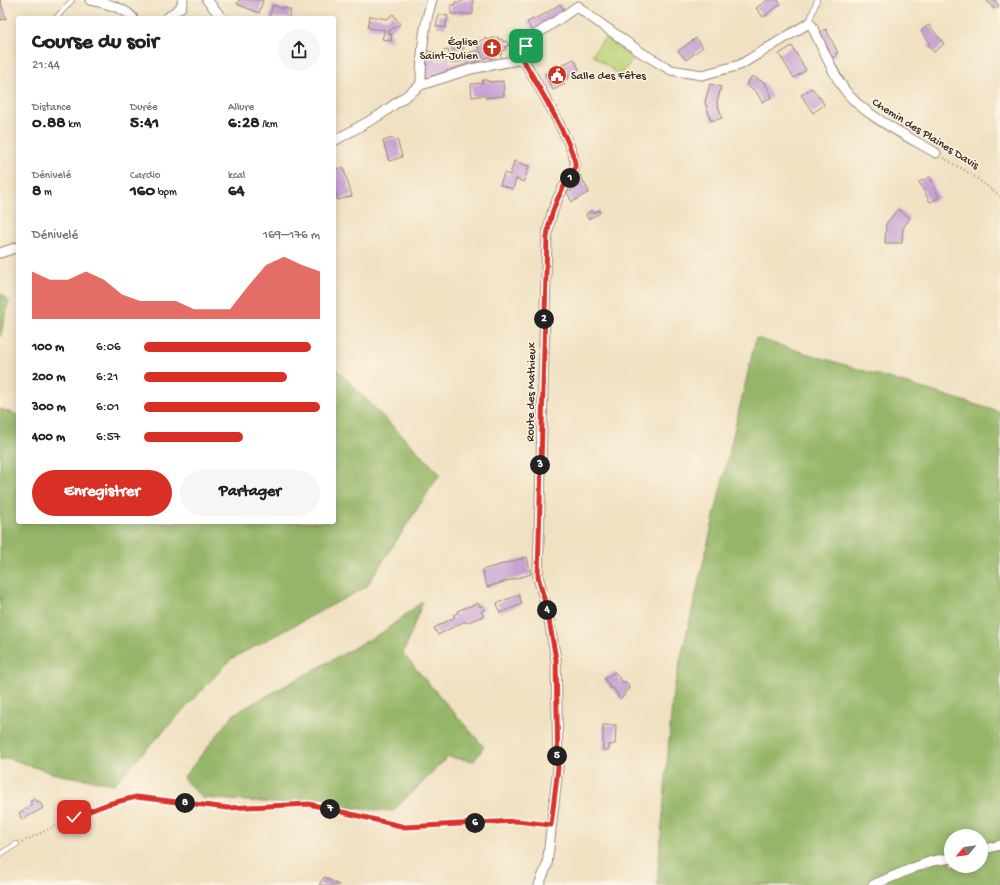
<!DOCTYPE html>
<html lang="fr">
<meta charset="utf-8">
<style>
:root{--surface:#fff;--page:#f6f6f6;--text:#222;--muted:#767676;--accent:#d93025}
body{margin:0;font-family:"Gochi Hand",sans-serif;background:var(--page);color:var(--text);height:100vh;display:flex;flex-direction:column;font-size:15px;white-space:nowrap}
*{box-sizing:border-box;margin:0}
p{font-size:13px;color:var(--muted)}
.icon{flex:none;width:22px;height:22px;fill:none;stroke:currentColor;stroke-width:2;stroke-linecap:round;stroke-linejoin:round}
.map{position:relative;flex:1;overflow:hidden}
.side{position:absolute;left:16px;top:16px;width:320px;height:508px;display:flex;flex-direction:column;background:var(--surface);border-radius:4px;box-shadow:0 2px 10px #0003}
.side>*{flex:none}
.needle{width:26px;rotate:242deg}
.buttons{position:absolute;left:944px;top:829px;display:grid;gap:8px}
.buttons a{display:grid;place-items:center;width:44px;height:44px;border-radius:50%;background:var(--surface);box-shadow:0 2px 10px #0003;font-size:20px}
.pin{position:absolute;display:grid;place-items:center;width:34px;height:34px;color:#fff;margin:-17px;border-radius:8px;box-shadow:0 2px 6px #0006}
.km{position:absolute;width:20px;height:20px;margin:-10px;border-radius:50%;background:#222;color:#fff;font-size:11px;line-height:20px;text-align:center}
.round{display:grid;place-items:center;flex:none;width:42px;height:42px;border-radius:21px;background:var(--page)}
.summary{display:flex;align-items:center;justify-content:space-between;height:68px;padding:0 16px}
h1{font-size:22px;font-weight:700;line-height:30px}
.metrics{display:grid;grid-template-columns:repeat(3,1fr);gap:6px;height:68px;padding:4px 16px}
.metrics div{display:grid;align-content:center}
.metrics b{font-size:17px;font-weight:700}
.metrics small{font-size:11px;font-weight:400}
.metrics p{font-size:11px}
.chart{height:112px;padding:8px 16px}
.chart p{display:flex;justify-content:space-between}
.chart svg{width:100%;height:72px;margin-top:4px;fill:var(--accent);opacity:.7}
.button{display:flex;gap:8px;margin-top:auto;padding:8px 16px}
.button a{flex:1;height:46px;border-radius:24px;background:var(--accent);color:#fff;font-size:16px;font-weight:700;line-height:46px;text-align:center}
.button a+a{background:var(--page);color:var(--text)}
ul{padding:0 16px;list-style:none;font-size:13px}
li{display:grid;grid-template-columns:64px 48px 1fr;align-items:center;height:30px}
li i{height:10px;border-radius:5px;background:var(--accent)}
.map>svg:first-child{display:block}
</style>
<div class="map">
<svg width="1000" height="885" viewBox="0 0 1000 885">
<rect width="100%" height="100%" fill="#fcf5e5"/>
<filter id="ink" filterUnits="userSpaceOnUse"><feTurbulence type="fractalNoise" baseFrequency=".025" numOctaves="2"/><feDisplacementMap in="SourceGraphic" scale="8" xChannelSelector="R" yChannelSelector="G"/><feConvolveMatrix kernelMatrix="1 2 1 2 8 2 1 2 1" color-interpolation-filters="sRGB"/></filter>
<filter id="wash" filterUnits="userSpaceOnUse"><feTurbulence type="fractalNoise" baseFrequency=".012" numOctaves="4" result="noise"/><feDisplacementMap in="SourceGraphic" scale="16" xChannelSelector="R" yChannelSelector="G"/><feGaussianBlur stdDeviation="0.9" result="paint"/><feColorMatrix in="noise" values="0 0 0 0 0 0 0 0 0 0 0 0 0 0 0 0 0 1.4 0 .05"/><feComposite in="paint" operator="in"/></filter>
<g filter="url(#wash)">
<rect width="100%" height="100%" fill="#f0e1c2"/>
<path fill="#bcd478" stroke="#7c7f4b" d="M 605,38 L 633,59 L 620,76 L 592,54 Z"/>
<path fill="#95b668" stroke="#687043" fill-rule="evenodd" d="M 0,293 L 9,301 L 0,337 Z
M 756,338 L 1000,412 L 1000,885 L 657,885 L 673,692 ZM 951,836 L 981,836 L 981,866 L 951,866 Z
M 334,367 L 440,474 L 366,587 L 231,659 L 114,784 L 55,774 L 8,758 L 0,760 L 0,409 L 18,415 L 18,522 L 334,522 Z
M 423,601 L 403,654 L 484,747 L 474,761 L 448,757 L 393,811 L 202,798 L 183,778 L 234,714 L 383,632 Z"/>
<g id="blocks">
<path fill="#c8a1d4" d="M 0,0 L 6,19 L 0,20 Z
M 239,0 L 263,0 L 259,13 L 237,4 Z
M 462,0 L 473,0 L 473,14 L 451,14 L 451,5 L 455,5 L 455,2 L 462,2 Z
M 768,0 L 778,0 L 781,4 L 763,17 L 756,8 Z
M 988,0 L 995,0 L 999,6 L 994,9 L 987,1 Z
M 560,4 L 566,12 L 533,32 L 527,22 L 543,15 Z
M 273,5 L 283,9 L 283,7 L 291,10 L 288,18 L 269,18 Z
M 393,14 L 400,24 L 389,31 L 389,34 L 392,34 L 391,41 L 382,39 L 385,30 L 368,28 L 370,16 L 387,19 Z
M 439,15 L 448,16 L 445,28 L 436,26 Z
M 929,25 L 944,44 L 934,52 L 928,45 L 930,43 L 921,31 Z
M 826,29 L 838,53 L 835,54 L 836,56 L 831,58 L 820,32 Z
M 498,37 L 499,40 L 502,39 L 503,42 L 506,41 L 509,45 L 505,47 L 506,49 L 501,52 L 502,54 L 500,55 L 502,58 L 493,62 L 490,56 L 484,59 L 476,43 L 486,38 L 487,40 Z
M 696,38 L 703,47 L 686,60 L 678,51 Z
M 463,42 L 464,49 L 452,50 L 451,44 Z
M 792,46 L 806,70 L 794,78 L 779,54 Z
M 448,50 L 451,64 L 465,60 L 463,55 L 477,50 L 481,60 L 426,78 L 425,51 L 436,52 L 437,61 L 444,60 L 442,51 Z
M 574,59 L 579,69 L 568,76 L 569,78 L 563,81 L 565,84 L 553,90 L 545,74 L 553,70 L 551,67 L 557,64 L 558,67 Z
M 752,76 L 765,83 L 772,97 L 762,102 L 756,91 L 746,85 Z
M 482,80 L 488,80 L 488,82 L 503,81 L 504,96 L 485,98 L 485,95 L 472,97 L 471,84 L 483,83 Z
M 710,84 L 721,87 L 717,102 L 722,118 L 711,121 L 705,102 Z
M 812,88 L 819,98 L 820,97 L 824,105 L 813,113 L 801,95 Z
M 393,138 L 394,140 L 397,139 L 402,157 L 389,161 L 383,141 Z
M 514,161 L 529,166 L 524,182 L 516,179 L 513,189 L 500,185 L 504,173 L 510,175 Z
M 343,167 L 352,196 L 338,200 L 334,187 L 334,170 Z
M 580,175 L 589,192 L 572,202 L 567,192 L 580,186 L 576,177 Z
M 930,177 L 939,198 L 930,202 L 919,182 Z
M 898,209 L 910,218 L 903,228 L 902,243 L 885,243 L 886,224 Z
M 592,210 L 594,213 L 599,210 L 600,213 L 588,219 L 586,214 Z
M 527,557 L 531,574 L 487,587 L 482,570 Z
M 519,595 L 522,604 L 500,613 L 497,603 Z
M 478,603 L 480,607 L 483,605 L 485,610 L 481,611 L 483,616 L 466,623 L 465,621 L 438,635 L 434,628 L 455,617 L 453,615 L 458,613 L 457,611 Z
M 615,672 L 622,682 L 626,682 L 629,687 L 628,690 L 624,692 L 625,695 L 620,699 L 613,688 L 611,689 L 604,679 Z
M 603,725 L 616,725 L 615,744 L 609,745 L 609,750 L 603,750 Z
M 35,799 L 37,802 L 39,801 L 43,808 L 22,820 L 19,813 L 32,805 L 30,802 Z
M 324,877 L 339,885 L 319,885 Z"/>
</g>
</g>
<g filter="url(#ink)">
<use href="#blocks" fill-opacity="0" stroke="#968670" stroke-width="1"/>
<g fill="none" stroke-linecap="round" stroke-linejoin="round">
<defs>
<path id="lane" d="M 56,18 L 72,0
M 809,23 L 817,0
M 0,854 L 17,844"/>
<path id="street" d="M 90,0 C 104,3 124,7 133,18
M 207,0 L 222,18
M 578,6 L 584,12 L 642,53 L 671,70 L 702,75 L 740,65 L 809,23 L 812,26 C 822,47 831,70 844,89 C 861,114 909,137 936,153
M 167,18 L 181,7 L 183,0
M 523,59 C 533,76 578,152 575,167 C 573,175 567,181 563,188 C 554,204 549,220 547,237 L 538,577 L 547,609 L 556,659 L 558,768 L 547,865 L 539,885
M 523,59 L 526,46 L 537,34 L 578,6
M 421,85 C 421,57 423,27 432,0
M 334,141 L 380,115 L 421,85 L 471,69 L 523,59
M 0,253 L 18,247
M 981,850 L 1000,845
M 873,885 L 913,868 L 932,861 L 951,858"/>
</defs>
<use href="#lane" stroke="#968670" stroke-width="6"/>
<use href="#street" stroke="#968670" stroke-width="11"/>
<path stroke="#968670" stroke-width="2" stroke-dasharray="1 3" stroke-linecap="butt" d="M 943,158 L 971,174 L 1000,196
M 22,842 L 74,817 L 108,804 L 136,797 L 228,809 L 309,804 L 405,827 L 517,821 L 543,824"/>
<use href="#lane" stroke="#fff" stroke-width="4.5"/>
<use href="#street" stroke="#fff" stroke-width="9"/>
</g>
</g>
<g fill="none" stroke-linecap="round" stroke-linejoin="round" filter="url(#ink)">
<defs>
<path id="route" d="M 74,817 L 108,804 L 136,797 L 228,808 L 309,804 L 405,827 L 517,821 L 551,825 L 558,768 L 556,659 L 547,609 L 538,577 L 547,237 C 549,220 554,204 563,188 C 567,181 573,175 575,167 C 578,152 533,77 523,60 L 526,46"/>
</defs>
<use href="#route" stroke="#fff" stroke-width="8"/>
<use href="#route" stroke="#d93025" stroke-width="5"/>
</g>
<defs>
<symbol id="church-disc" viewBox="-11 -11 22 22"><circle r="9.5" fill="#c8321e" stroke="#fcf5e5"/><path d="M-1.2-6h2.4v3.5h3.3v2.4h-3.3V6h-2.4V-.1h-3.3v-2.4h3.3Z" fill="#fff"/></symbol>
<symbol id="civic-disc" viewBox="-11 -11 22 22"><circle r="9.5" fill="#c8321e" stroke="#fcf5e5"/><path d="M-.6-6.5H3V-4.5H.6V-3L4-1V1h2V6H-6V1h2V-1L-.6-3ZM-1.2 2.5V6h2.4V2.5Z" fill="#fff"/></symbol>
</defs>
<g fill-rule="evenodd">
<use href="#church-disc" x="481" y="37" width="22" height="22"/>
<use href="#civic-disc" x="546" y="64" width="22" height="22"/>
</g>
<g text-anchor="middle" stroke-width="3" stroke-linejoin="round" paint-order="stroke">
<g font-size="12" fill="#3b2a1e" stroke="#fcf5e5" text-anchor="end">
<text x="478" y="45">Église<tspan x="478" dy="14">Saint-Julien</tspan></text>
<text x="571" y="79" text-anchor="start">Salle des Fêtes</text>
</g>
<g font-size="12" fill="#3b2a1e" stroke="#fcf5e5">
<text transform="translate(926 133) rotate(32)" y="4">Chemin des Plaines Davis</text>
<text transform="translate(530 392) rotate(-89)" y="4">Route des Mathieux</text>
</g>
</g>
</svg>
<div class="buttons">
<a><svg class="needle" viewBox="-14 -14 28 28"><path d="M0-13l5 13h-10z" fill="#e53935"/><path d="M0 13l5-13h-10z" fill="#767676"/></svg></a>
</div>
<div class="pin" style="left:526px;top:46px;background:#1e9e55"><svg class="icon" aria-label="arrive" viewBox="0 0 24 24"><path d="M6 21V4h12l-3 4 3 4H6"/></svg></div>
<div class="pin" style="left:74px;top:817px;background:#d93025"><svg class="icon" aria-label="check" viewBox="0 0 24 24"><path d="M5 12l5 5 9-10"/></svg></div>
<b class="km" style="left:570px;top:178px">1</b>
<b class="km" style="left:544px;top:319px">2</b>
<b class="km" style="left:540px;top:465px">3</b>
<b class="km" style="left:547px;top:610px">4</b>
<b class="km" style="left:557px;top:756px">5</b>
<b class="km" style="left:475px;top:823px">6</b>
<b class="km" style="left:330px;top:809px">7</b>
<b class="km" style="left:185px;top:803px">8</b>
<section class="side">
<div class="summary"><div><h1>Course du soir</h1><p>21:44</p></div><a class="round"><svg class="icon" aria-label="share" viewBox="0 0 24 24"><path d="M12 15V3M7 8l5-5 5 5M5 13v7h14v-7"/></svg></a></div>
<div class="metrics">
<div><p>Distance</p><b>0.88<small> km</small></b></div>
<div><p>Durée</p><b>5:41</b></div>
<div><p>Allure</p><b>6:28<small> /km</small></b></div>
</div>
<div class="metrics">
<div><p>Dénivelé</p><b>8<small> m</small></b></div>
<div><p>Cardio</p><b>160<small> bpm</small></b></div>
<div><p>kcal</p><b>64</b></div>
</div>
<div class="chart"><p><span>Dénivelé</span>169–176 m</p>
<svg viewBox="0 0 160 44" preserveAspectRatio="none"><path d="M0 44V15L10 20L20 20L30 15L40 20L50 29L60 33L70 33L80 33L90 38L100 38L110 38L120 24L130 11L140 6L150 11L160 15V44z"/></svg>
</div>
<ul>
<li><b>100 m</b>6:06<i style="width:95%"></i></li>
<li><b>200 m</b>6:21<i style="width:81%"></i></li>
<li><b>300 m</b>6:01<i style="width:100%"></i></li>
<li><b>400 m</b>6:57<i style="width:56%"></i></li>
</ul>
<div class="button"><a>Enregistrer</a><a>Partager</a></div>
</section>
</div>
